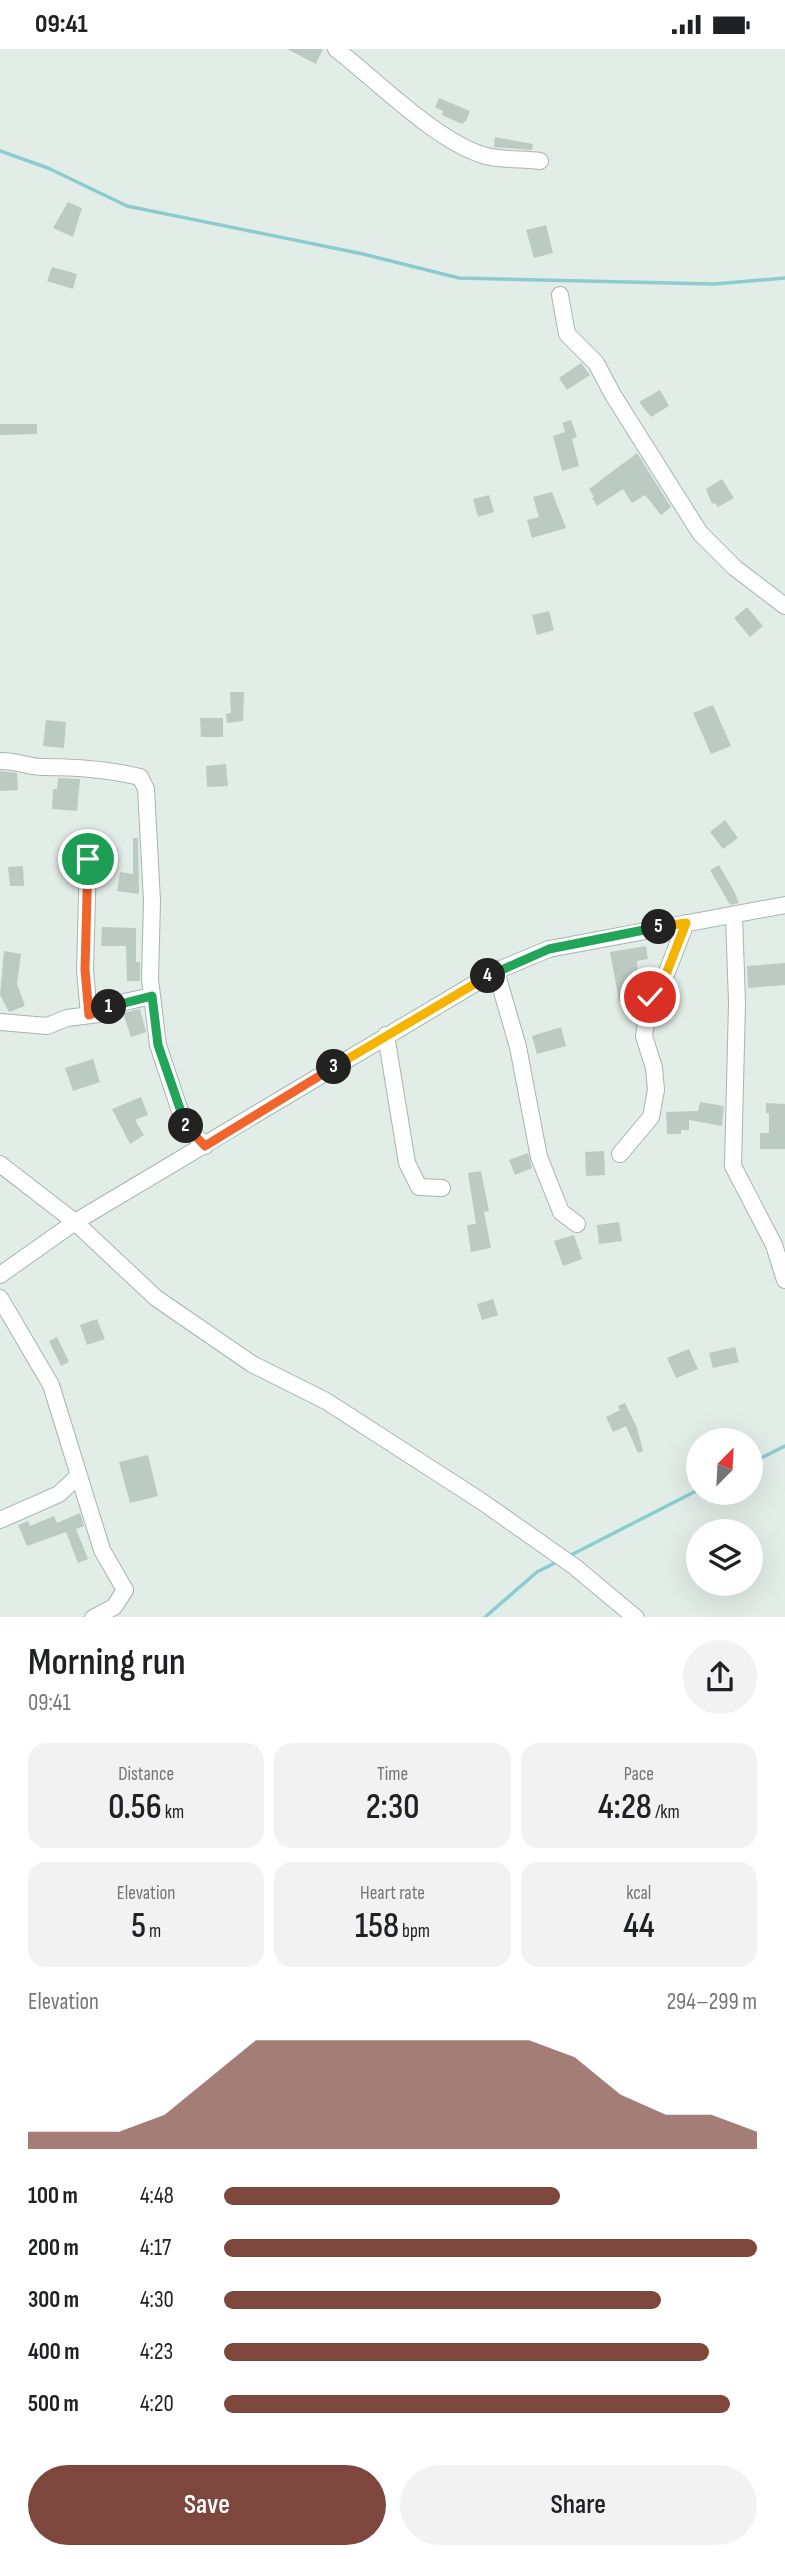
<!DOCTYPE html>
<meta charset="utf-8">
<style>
:root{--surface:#fff;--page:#f2f2f2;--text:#202124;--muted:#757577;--accent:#7e473e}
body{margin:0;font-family:"Sofia Sans Condensed",sans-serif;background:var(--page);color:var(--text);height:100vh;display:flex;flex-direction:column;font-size:26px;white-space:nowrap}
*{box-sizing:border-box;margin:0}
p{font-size:23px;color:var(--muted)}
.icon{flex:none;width:38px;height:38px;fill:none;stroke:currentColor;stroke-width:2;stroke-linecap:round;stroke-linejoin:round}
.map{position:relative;height:1568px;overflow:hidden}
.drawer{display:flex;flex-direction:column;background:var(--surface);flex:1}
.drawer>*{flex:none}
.needle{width:46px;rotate:24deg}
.fabs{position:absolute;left:686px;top:1379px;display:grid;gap:14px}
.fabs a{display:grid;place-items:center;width:77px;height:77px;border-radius:50%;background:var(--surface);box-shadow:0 7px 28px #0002;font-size:35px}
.pin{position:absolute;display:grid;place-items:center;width:60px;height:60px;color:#fff;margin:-30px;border:4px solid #fff;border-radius:50%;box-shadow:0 2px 7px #0007}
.km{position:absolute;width:35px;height:35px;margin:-18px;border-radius:50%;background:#222;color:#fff;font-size:19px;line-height:35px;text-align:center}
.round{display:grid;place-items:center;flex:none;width:74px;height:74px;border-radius:37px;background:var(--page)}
.summary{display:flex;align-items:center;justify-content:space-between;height:119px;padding:0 28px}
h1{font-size:38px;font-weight:600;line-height:52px}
.metrics{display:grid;grid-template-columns:repeat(3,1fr);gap:10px;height:119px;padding:7px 28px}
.metrics div{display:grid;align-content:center;border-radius:18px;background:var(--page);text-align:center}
.metrics b{font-size:35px;font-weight:600}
.metrics small{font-size:19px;font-weight:400}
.metrics p{font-size:19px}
.chart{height:196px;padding:14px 28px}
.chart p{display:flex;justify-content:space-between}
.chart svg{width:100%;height:126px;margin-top:7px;fill:var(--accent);opacity:.7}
.button{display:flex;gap:14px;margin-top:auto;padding:14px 28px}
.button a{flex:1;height:80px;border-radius:42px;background:var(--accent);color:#fff;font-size:28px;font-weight:600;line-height:80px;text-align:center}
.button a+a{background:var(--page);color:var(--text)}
ul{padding:0 28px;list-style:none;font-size:23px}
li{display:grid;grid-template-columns:112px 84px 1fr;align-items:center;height:52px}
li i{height:18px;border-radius:9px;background:var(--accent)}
.status{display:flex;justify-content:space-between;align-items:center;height:49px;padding:0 35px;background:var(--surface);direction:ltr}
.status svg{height:19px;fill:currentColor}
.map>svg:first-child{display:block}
</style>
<div class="status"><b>09:41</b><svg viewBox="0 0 49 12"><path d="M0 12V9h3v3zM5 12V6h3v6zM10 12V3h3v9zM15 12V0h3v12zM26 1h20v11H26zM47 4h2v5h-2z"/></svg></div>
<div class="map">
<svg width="785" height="1569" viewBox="0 0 785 1569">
<rect width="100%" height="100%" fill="#e3ede8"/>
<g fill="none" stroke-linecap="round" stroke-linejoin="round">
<path stroke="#8cccd1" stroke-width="3.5" d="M 0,102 L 48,119 L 127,157 L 363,205 L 459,229 L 714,235 L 785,229
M 751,1414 L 785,1397
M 569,1507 L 698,1441
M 484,1569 L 537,1523 L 559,1512"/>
</g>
<path fill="#bbcac3" d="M 287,0 L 323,0 L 316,15 Z
M 439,49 L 470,62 L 466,72 L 462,75 L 442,66 L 443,62 L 435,58 Z
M 495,88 L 533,95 L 532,101 L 494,98 Z
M 68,153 L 82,159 L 73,188 L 53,179 Z
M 546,176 L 553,204 L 534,209 L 526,181 Z
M 52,218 L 77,225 L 73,240 L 47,232 Z
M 581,314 L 590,326 L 567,341 L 559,329 Z
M 660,341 L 669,357 L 651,368 L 639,353 Z
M 571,371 L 577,388 L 572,390 L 579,417 L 562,422 L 553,387 L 565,383 L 562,374 Z
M 0,375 L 37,375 L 37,385 L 0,386 Z
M 637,404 L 671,458 L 661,466 L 645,446 L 632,454 L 623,440 L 597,457 L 592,449 L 594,448 L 589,440 Z
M 722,430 L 734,449 L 718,458 L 715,454 L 712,455 L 706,440 Z
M 552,443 L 566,479 L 532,489 L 527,471 L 539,468 L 533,448 Z
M 489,446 L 494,463 L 478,468 L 473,450 Z
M 747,558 L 763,577 L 750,588 L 734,569 Z
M 549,562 L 554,581 L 537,586 L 532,566 Z
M 230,643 L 244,643 L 243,672 L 227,674 L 226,665 L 231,664 Z
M 713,656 L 731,697 L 711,705 L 693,664 Z
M 200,669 L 223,669 L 223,688 L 201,688 Z
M 46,671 L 66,673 L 64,699 L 43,697 Z
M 226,715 L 228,737 L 207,738 L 206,717 Z
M 0,722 L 17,724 L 18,741 L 0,742 Z
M 58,729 L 80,730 L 77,762 L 52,760 L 53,740 L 57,740 Z
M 725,771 L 738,789 L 723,800 L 710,783 Z
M 133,789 L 138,789 L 139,845 L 117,842 L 120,823 L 133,825 Z
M 719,816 L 734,842 L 739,854 L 730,856 L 710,821 Z
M 23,817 L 24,837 L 10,837 L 8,818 Z
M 102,878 L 136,879 L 136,913 L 140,913 L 140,932 L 127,932 L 126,897 L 101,897 Z
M 646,897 L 648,910 L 637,912 L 639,948 L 619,952 L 610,903 Z
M 4,902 L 21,905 L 17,935 L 25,957 L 9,963 L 0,946 Z
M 785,914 L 785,936 L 748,939 L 747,917 Z
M 140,960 L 146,983 L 131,988 L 123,964 Z
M 561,978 L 566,997 L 537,1005 L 532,987 Z
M 93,1010 L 100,1033 L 73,1042 L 65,1019 Z
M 141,1048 L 148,1066 L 135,1071 L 144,1086 L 130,1095 L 112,1060 Z
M 700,1053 L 724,1057 L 722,1077 L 689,1071 L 689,1081 L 681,1081 L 681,1085 L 667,1085 L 666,1063 L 698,1062 Z
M 766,1054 L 785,1055 L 785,1100 L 760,1100 L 760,1084 L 769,1084 L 769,1064 L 766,1064 Z
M 604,1102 L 605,1126 L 586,1127 L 585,1103 Z
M 528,1104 L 532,1119 L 515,1126 L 509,1111 Z
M 481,1122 L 489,1162 L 484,1163 L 491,1199 L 471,1203 L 467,1176 L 476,1175 L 468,1124 Z
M 619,1173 L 622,1192 L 599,1195 L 597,1176 Z
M 574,1186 L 582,1210 L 563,1217 L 554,1192 Z
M 493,1250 L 498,1266 L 482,1271 L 477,1255 Z
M 97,1270 L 105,1290 L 87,1296 L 80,1276 Z
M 57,1288 L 69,1313 L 61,1317 L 49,1292 Z
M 735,1298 L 739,1313 L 713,1319 L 709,1304 Z
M 689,1300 L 698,1320 L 676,1329 L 667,1309 Z
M 625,1354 L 637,1379 L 643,1402 L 638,1404 L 626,1377 L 613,1383 L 606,1368 L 620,1361 L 618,1357 Z
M 148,1406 L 158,1447 L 130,1454 L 119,1413 Z
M 80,1464 L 84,1477 L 76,1480 L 88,1510 L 78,1514 L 66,1483 L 27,1497 L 18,1476 L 28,1472 L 30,1477 L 54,1467 L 57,1474 Z"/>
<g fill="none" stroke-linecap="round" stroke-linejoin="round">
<defs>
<path id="minor" d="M 336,0 C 376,31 438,94 486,107 C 502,111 523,110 540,112
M 560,246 L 567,285 L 596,314 L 613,346 L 700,484 L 735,519 L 785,557
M 0,712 C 14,711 29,718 43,718 C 77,718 107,720 140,728 L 146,740 L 152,852 L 150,930 L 158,996 L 184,1074 L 205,1097
M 88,810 L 85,921 L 89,966
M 734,866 L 737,954 L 733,1117 L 774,1196 L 785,1231
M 496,922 L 518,998 L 539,1108 L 561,1163 L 577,1175
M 0,973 L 47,977 L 67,969 L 99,965 L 115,955 L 152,947
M 386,986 L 407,1114 L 419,1138 L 442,1139
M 620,1105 L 651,1068 L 656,1041 L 654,1019 L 644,987 L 650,948 L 663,933 L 686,874
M 0,1115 L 75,1173 L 156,1249 L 252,1315 L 326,1352 L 481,1452 L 575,1518 L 636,1569
M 0,1226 L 75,1173 L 496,922 L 549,900 L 785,856
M 0,1249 L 51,1336 L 102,1501 L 125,1541 L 114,1558 L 93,1569
M 0,1471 L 59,1445 L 78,1427"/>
</defs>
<use href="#minor" stroke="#a6b5ae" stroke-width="18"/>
<use href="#minor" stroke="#fff" stroke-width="16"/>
</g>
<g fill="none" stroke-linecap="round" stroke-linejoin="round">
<defs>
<path id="split-1" d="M 88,810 L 85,921 L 89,966 L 109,958"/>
<path id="split-2" d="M 109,958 L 152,947 L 158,996 L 186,1077"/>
<path id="split-3" d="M 186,1077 L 205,1097 L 334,1018"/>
<path id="split-4" d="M 334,1018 L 488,927"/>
<path id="split-5" d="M 488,927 L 549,900 L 659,878"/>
<path id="split-6" d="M 650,948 L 663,933 L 686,874 L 659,878"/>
</defs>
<use href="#split-1" stroke="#fff" stroke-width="14"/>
<use href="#split-2" stroke="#fff" stroke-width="14"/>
<use href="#split-3" stroke="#fff" stroke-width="14"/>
<use href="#split-4" stroke="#fff" stroke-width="14"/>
<use href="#split-5" stroke="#fff" stroke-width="14"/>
<use href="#split-6" stroke="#fff" stroke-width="14"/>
<use href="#split-1" stroke="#f0652b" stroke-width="9"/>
<use href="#split-2" stroke="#22a559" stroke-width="9"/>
<use href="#split-3" stroke="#f0652b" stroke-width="9"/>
<use href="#split-4" stroke="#f5b400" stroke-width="9"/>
<use href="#split-5" stroke="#22a559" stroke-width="9"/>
<use href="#split-6" stroke="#f5b400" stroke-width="9"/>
</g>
</svg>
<div class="fabs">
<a><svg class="needle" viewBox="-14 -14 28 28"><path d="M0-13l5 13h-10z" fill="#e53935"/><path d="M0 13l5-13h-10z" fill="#757577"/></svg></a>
<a><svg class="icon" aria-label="layers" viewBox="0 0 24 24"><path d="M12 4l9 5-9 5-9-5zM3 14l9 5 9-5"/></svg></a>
</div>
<div class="pin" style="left:88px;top:810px;background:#1e9e55"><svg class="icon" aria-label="arrive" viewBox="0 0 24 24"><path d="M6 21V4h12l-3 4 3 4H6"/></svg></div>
<div class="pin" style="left:650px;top:948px;background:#d93025"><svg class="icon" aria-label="check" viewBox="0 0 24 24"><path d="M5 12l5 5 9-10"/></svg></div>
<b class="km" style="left:109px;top:958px">1</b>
<b class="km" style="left:186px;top:1077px">2</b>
<b class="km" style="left:334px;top:1018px">3</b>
<b class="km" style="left:488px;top:927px">4</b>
<b class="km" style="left:659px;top:878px">5</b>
</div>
<section class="drawer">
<div class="summary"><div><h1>Morning run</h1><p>09:41</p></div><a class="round"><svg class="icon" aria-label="share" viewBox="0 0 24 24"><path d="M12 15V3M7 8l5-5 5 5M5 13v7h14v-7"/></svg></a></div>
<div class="metrics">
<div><p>Distance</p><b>0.56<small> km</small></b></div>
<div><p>Time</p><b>2:30</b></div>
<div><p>Pace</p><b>4:28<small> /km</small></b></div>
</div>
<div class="metrics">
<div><p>Elevation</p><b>5<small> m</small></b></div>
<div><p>Heart rate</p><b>158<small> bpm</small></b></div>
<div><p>kcal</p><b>44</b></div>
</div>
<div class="chart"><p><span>Elevation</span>294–299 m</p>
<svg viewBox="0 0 160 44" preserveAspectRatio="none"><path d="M0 44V38L10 38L20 38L30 32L40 19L50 6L60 6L70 6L80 6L90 6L100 6L110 6L120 12L130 25L140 32L150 32L160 38V44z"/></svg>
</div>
<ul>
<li><b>100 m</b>4:48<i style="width:63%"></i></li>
<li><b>200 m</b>4:17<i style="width:100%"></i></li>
<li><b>300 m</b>4:30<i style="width:82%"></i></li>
<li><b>400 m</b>4:23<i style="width:91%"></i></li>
<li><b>500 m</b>4:20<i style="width:95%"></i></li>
</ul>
<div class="button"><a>Save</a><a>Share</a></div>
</section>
